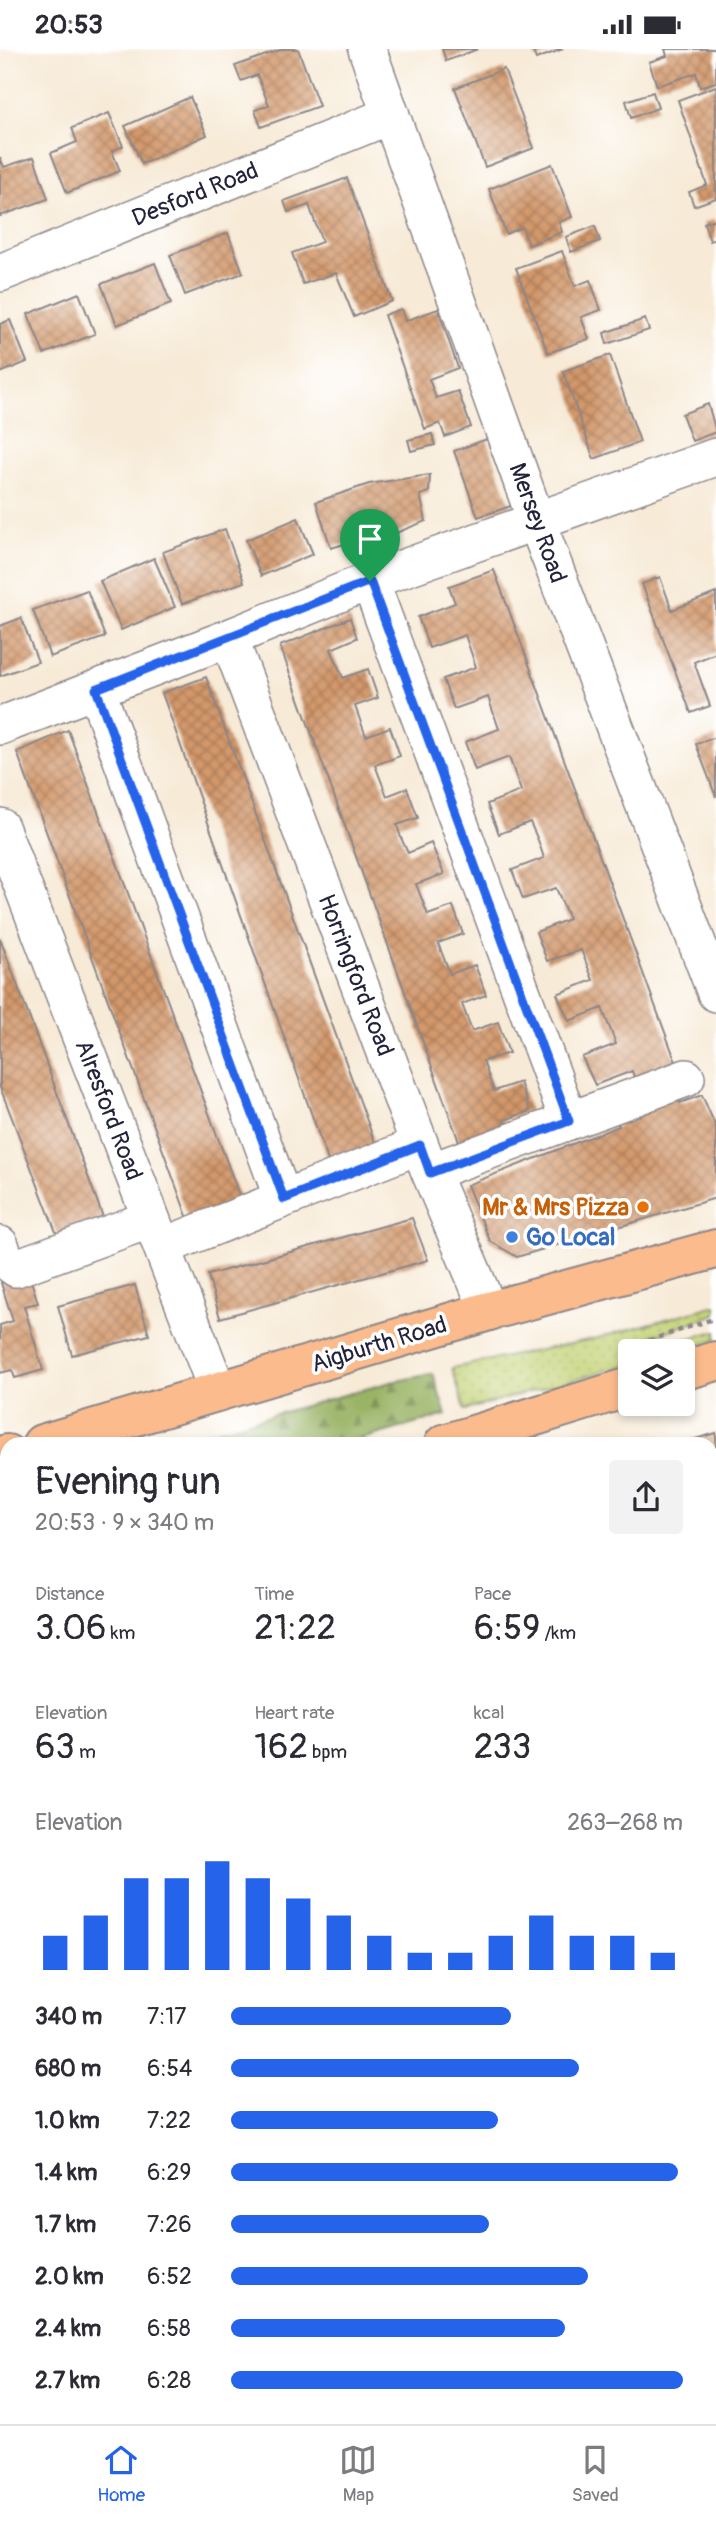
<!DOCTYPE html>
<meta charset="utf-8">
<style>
:root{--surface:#fff;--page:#f2f2f3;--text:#2b2b33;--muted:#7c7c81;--line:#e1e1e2;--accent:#2563eb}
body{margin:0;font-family:Pangolin,sans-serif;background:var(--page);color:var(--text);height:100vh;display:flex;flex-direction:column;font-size:26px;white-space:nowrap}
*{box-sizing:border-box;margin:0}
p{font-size:23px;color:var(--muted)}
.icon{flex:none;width:38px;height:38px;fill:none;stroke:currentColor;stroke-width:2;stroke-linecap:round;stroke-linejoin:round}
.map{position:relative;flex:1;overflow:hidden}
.side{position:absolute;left:0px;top:1388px;width:718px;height:989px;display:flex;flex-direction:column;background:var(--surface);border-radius:21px 21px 0 0;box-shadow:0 4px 10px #0003}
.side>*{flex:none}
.buttons{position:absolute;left:618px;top:1290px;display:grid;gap:14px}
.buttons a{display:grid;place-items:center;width:77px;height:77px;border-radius:7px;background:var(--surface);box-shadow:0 4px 10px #0003;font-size:35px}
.pin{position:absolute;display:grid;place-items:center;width:60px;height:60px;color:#fff;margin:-72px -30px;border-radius:50% 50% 50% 0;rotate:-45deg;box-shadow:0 0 7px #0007}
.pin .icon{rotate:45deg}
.round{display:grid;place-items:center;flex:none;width:74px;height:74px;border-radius:7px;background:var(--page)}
.head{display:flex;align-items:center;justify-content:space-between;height:119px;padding:0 35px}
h1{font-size:38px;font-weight:600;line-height:52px}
.figures{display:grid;grid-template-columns:repeat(3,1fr);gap:10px;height:119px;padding:7px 35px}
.figures div{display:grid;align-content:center}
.figures b{font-size:35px;font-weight:600}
.figures small{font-size:19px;font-weight:400}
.figures p{font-size:19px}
.chart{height:196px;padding:14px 35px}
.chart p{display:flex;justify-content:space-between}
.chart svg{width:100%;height:126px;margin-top:7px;stroke:var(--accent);stroke-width:6}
ul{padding:0 35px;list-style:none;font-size:23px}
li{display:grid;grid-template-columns:112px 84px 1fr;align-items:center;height:52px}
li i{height:18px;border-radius:9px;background:var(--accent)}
.status{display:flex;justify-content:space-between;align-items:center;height:49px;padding:0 35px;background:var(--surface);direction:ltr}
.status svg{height:19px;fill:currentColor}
.tabs{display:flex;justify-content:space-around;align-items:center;height:98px;border-top:2px solid var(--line);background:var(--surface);font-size:19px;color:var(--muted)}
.tabs a{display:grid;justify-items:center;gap:4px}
.tabs .on{color:var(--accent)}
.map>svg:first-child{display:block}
</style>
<div class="status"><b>20:53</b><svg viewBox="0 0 49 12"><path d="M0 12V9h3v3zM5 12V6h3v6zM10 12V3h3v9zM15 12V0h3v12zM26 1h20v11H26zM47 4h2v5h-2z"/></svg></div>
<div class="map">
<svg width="716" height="2375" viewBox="0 0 716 2375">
<defs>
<pattern id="grass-dots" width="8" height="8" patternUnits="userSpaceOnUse" patternTransform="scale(1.75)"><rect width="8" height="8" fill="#c3d275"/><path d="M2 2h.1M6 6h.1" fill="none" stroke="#a7b466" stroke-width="1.8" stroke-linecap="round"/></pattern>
<pattern id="forest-firs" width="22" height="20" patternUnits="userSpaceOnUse" patternTransform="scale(1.75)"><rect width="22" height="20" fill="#9ab466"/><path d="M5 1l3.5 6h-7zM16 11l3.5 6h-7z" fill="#7d9255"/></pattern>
<pattern id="building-cross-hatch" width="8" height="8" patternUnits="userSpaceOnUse" patternTransform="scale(1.75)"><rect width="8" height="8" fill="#d3986b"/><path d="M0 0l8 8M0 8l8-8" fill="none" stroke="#ab7c59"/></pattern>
</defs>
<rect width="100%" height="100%" fill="#fff"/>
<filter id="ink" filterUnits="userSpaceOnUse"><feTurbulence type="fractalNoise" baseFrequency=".0143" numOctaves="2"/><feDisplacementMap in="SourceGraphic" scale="14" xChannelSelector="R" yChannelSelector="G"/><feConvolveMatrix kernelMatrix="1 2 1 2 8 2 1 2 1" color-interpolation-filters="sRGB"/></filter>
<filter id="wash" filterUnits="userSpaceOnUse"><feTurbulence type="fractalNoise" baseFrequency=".00686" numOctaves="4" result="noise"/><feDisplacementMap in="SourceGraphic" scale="28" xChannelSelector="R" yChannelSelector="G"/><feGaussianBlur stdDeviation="1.57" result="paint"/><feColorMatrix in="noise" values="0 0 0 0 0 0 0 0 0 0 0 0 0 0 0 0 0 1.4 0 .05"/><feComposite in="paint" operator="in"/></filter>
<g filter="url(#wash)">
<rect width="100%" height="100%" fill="#f7ead6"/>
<path fill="url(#grass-dots)" stroke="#727a58" stroke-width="2" d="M 716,1256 L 716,1265 L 625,1297 L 630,1315 L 465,1361 L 452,1319 L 598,1289 Z
M 716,1282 L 716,1291 L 683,1302 L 663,1302 L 661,1297 Z"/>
<path fill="url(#forest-firs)" stroke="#5e6b50" stroke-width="2" d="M 433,1325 L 446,1366 L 344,1395 L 167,1395 L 391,1333 Z
M 7,1438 L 7,1489 L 0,1491 L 0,1440 Z"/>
<g id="blocks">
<path fill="url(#building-cross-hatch)" d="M 283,0 L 298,0 L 319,57 L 261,78 L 255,61 L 269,56 L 257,26 L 241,32 L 235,17 Z
M 442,0 L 478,0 L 446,12 Z
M 532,0 L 563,0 L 536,10 Z
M 665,0 L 716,0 L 716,33 L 700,38 L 696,24 L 657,37 L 649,13 L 667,7 Z
M 504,20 L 534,99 L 485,118 L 455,39 Z
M 716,37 L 716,149 L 694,157 L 689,143 L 707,136 L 678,51 Z
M 653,43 L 658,59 L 631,69 L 626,52 Z
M 190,48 L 207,86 L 142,115 L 125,77 Z
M 109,64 L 123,97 L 112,102 L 120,122 L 67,144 L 51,104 L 77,93 L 72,79 Z
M 0,108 L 4,118 L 34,108 L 48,150 L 0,167 Z
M 552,115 L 572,168 L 559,173 L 562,183 L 529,196 L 522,178 L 506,185 L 489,140 Z
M 347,129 L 392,252 L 354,268 L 336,224 L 303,235 L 292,204 L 322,193 L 309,156 L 288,163 L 284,152 Z
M 716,170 L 716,190 L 710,192 L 704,174 Z
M 595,177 L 600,192 L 571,203 L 566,188 Z
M 228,184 L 243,224 L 185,246 L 170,206 Z
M 562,202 L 575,237 L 590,231 L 601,261 L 581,268 L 589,290 L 548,304 L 516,219 Z
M 155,214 L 171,255 L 117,276 L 101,235 Z
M 79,244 L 95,285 L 44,305 L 28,265 Z
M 401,260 L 405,272 L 438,260 L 458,319 L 429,330 L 436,349 L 458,342 L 471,378 L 445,388 L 440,374 L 425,380 L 384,266 Z
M 645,270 L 649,281 L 607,295 L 604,284 Z
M 10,271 L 27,313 L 0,324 L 0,275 Z
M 610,306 L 640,393 L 594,410 L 563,322 Z
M 708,355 L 716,383 L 692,392 L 682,365 Z
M 432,385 L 435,396 L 411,402 L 408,391 Z
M 487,390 L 511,457 L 478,468 L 454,402 Z
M 430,426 L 429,443 L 420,446 L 426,472 L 361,498 L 358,491 L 331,499 L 316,453 L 369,435 Z
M 298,469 L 313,505 L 261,527 L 246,491 Z
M 225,480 L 244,533 L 182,555 L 163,503 Z
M 154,509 L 175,558 L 121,581 L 100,532 Z
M 494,521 L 680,1024 L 638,1039 L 632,1022 L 595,1036 L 582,1008 L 616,995 L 602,959 L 569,972 L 557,945 L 593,931 L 581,901 L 547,912 L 536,883 L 569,870 L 556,839 L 523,850 L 512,821 L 544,809 L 538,791 L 530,773 L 499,785 L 487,755 L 521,742 L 509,708 L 475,721 L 465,693 L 499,680 L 488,648 L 454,660 L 443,630 L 476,618 L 465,586 L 429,599 L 418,568 L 455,554 L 449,537 Z
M 660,528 L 672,561 L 716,544 L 716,604 L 694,613 L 710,657 L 691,664 L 642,535 Z
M 87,541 L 105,588 L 50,608 L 33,561 Z
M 21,569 L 38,613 L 0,627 L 0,577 Z
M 350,569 L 357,589 L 331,600 L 343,629 L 368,620 L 378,649 L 355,657 L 360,671 L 366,687 L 390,678 L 400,707 L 375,716 L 387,747 L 407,739 L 418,769 L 397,776 L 401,789 L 408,804 L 431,794 L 444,825 L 416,835 L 428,866 L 453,857 L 463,885 L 438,894 L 450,925 L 475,916 L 480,929 L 486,946 L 462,955 L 472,982 L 498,973 L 509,1004 L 483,1012 L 494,1042 L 520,1033 L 530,1062 L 504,1071 L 509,1085 L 462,1101 L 280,597 Z
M 206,628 L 378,1102 L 331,1120 L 162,644 Z
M 68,681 L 243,1157 L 191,1178 L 17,703 Z
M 716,688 L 716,748 L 696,695 Z
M 0,889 L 107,1179 L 61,1196 L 0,1038 Z
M 674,1041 L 680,1054 L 702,1046 L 716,1078 L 716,1149 L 517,1208 L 490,1192 L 467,1136 L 619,1077 L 614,1064 Z
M 412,1169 L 428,1211 L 220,1269 L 208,1226 Z
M 29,1225 L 38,1254 L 24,1257 L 43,1321 L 15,1329 L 12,1321 L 0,1324 L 0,1276 L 13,1272 L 1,1234 Z
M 135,1236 L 149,1286 L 72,1306 L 58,1257 Z
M 716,1384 L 716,1431 L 710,1432 L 710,1395 L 681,1394 Z
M 7,1681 L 7,1722 L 6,1722 L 0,1696 L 0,1682 Z
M 716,1738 L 716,1755 L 710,1757 L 710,1740 Z
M 716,1780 L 716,1850 L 710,1851 L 710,1782 Z
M 716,1875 L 716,1935 L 710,1921 L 710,1877 Z
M 0,2128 L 7,2146 L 7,2186 L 0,2188 Z
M 710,2231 L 716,2232 L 716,2264 L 710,2263 Z
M 278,2370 L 303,2370 L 296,2375 L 283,2375 Z
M 324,2370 L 375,2370 L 361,2375 L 323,2375 Z"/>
</g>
</g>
<g filter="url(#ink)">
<use href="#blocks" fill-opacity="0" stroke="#8c8688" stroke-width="2"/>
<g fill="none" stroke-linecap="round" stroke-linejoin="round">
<defs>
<path id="minor" d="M 367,0 L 536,471 L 716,944
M 0,224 L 391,66
M 370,532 L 569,1072 L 430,1123
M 229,589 L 430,1123 L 489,1262
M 96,640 L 283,1150 L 162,1198
M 0,677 L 229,589 L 379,528 L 716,408
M 0,778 L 218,1343
M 569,1072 L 686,1029
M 283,1150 L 420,1096
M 0,1196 L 5,1211 L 16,1219 L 151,1170
M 0,1631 L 7,1630
M 710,2064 L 716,2079"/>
<path id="highway" d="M 682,1322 L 716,1312
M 42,1395 L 489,1262 L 716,1200
M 444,1395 L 630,1338
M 0,1407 L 7,1405
M 0,1517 L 7,1515"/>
</defs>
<use href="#minor" stroke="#8c8688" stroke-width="40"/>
<use href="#highway" stroke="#8c8688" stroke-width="42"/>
<path stroke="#8c8688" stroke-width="4.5" stroke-dasharray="5 5" stroke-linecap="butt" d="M 630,1298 L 716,1269"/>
<use href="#minor" stroke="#fff" stroke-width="37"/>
<use href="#highway" stroke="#fbbb8d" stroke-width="38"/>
</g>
</g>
<g fill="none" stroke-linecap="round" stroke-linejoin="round" filter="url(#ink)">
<defs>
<path id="route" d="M 370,532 L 569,1072 L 430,1124 L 420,1096 L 284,1150 L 96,640 Z"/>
</defs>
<use href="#route" stroke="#fff" stroke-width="14"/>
<use href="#route" stroke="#2563eb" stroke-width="9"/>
</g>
<circle fill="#e8710a" stroke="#fff" stroke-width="2.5" cx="643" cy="1158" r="7"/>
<circle fill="#3f7fe0" stroke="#fff" stroke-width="2.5" cx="512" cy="1188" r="7"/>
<g text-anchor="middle" stroke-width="7" stroke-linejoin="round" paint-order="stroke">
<g font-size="24" fill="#22223b" stroke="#fff">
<text transform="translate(195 145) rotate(-22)" y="8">Desford Road</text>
<text transform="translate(538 474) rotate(70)" y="8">Mersey Road</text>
<text transform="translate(356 926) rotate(69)" y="8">Horringford Road</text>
<text transform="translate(109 1061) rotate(69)" y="8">Alresford Road</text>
<text transform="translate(379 1295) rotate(-17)" y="8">Aigburth Road</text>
</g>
<g font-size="24" font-weight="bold" fill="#c56008" stroke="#fff" text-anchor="end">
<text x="629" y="1166">Mr &amp; Mrs Pizza</text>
</g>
<g font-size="24" font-weight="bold" fill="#366cbe" stroke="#fff" text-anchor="start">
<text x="526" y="1196">Go Local</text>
</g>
</g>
</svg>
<div class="buttons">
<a><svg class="icon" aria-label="layers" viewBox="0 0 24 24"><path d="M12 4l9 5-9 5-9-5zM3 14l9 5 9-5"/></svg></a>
</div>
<div class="pin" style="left:370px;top:532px;background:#1e9e55"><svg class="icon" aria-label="arrive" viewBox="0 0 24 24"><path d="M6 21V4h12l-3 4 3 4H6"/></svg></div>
<section class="side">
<div class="head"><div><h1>Evening run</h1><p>20:53 · 9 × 340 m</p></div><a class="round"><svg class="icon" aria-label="share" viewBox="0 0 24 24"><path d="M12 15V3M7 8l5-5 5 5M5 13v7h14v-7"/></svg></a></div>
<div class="figures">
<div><p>Distance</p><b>3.06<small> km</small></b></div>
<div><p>Time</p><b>21:22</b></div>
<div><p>Pace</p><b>6:59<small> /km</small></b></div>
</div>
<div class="figures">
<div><p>Elevation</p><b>63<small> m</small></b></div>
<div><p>Heart rate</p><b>162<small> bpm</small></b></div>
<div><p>kcal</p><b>233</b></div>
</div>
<div class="chart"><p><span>Elevation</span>263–268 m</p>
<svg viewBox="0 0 160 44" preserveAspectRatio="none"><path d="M5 44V32M15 44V25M25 44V12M35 44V12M45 44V6M55 44V12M65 44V19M75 44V25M85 44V32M95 44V38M105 44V38M115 44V32M125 44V25M135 44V32M145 44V32M155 44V38"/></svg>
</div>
<ul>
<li><b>340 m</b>7:17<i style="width:62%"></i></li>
<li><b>680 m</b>6:54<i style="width:77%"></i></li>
<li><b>1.0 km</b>7:22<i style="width:59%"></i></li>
<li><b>1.4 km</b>6:29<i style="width:99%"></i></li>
<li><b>1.7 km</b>7:26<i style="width:57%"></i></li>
<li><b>2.0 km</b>6:52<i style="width:79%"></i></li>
<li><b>2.4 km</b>6:58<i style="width:74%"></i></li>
<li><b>2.7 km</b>6:28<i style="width:100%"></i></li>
</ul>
</section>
</div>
<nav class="tabs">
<a class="on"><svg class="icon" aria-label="home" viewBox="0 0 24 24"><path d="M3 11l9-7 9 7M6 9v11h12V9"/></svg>Home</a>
<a><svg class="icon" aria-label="map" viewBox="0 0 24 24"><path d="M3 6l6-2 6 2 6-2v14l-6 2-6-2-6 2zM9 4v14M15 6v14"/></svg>Map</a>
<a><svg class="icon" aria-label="saved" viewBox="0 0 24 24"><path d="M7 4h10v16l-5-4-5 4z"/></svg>Saved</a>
</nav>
